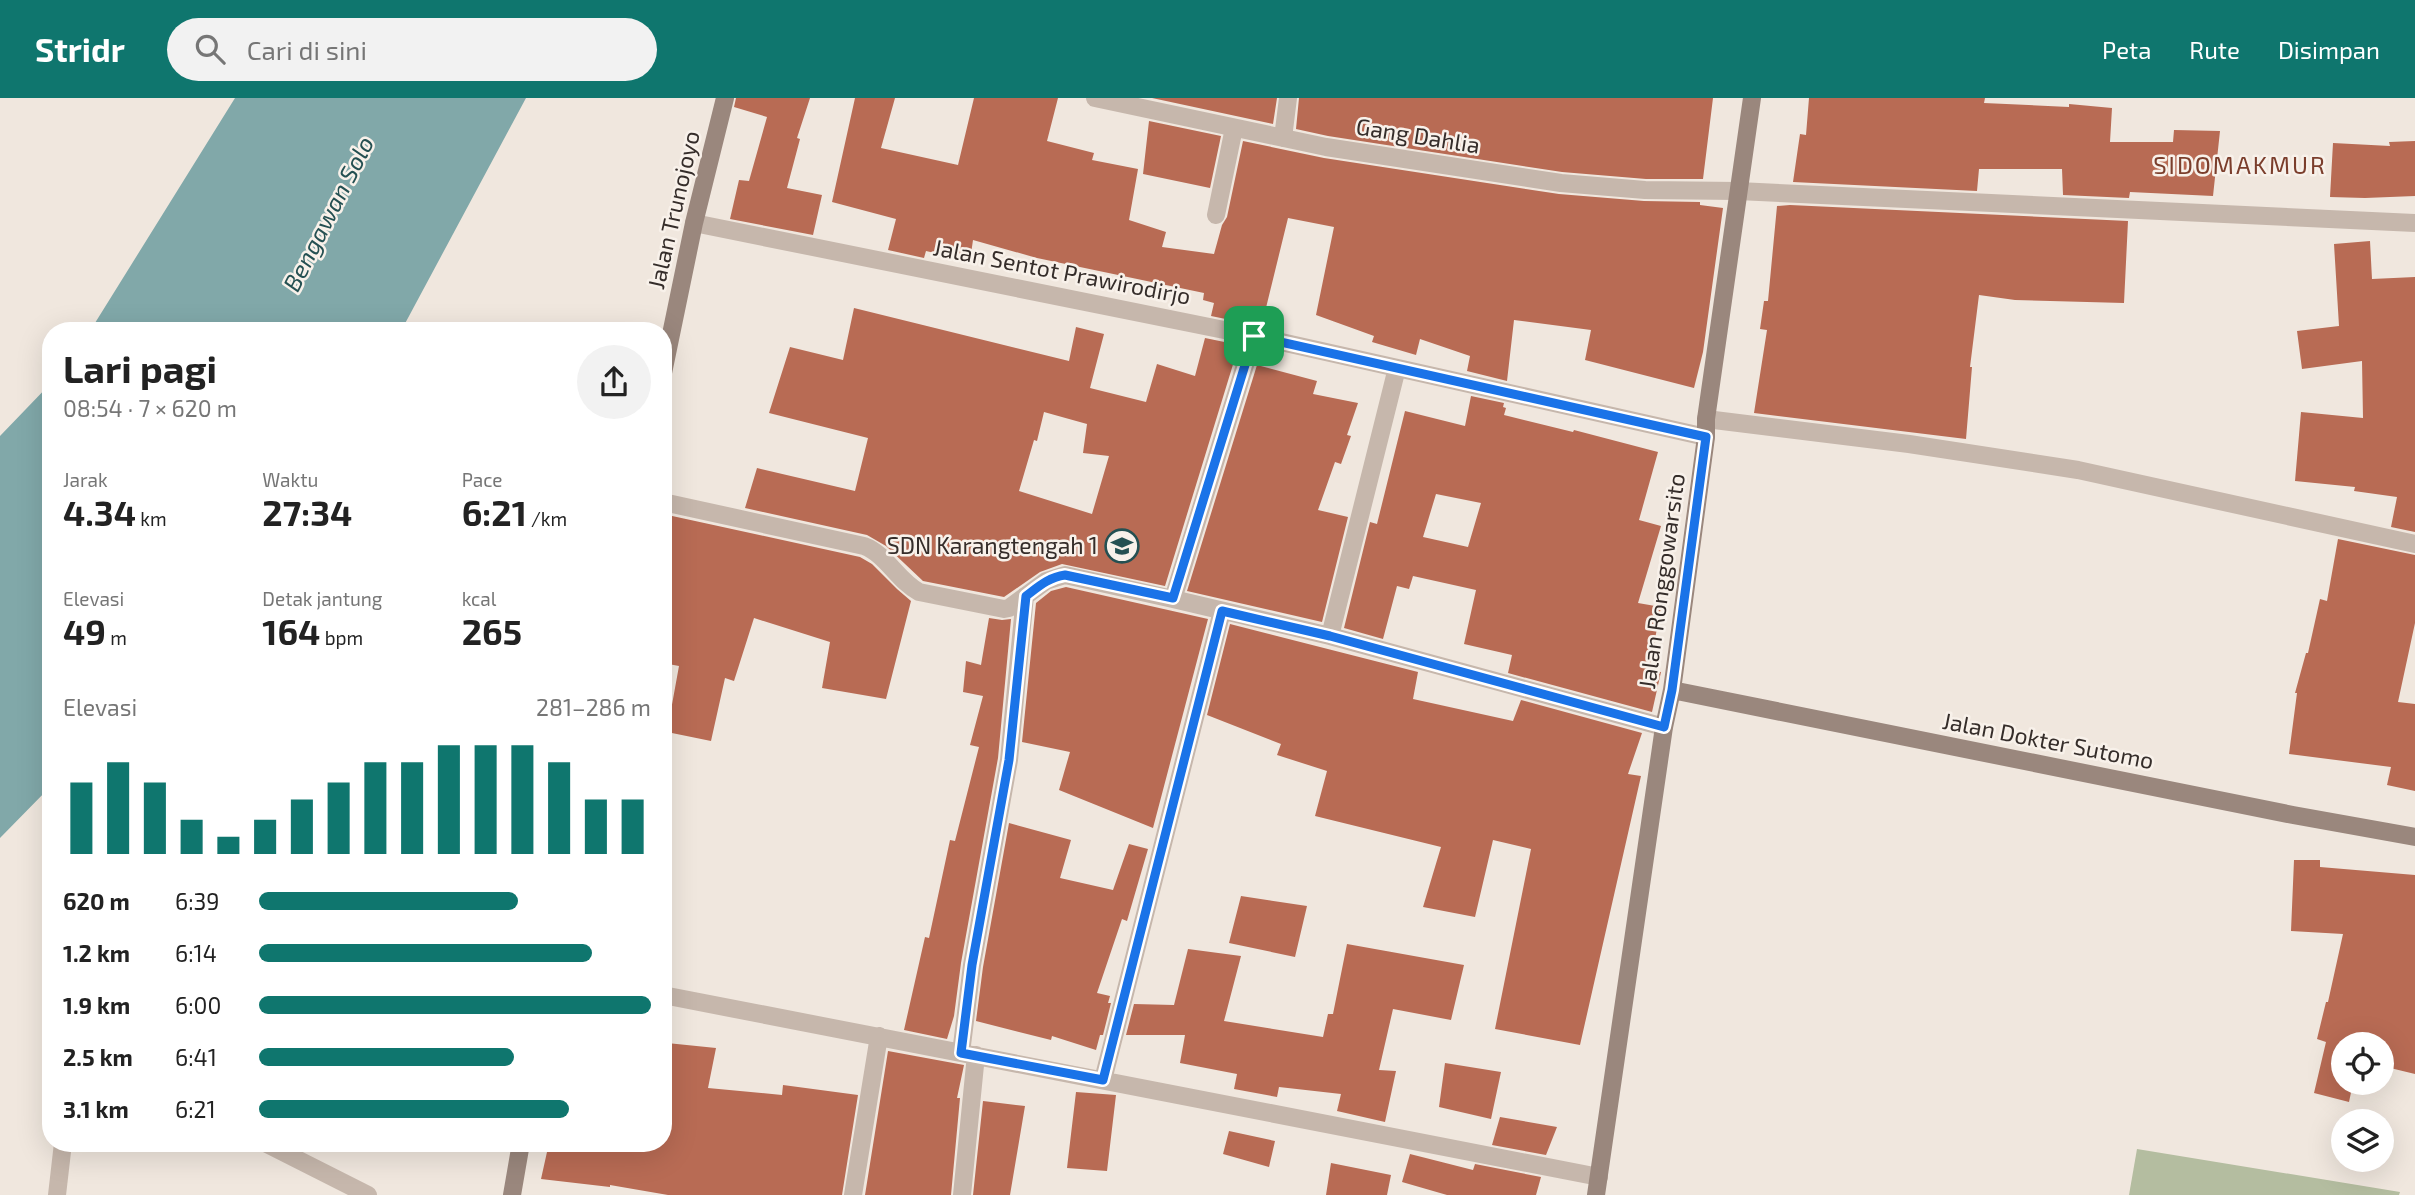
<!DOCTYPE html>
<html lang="id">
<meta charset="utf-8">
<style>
:root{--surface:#fff;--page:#f2f2f2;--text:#222;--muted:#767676;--accent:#0f766e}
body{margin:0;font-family:"Exo 2",sans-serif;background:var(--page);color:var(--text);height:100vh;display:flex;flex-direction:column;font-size:26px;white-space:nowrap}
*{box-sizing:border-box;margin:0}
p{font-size:23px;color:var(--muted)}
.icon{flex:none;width:38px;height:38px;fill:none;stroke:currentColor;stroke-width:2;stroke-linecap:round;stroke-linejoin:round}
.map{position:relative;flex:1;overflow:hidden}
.drawer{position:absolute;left:42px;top:224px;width:630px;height:830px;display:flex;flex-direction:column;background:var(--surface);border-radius:28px;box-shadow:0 7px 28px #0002}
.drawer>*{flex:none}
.fabs{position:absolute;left:2331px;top:934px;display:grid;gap:14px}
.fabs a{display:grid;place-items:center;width:63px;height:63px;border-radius:50%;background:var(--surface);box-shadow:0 7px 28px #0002;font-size:35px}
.pin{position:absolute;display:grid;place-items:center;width:60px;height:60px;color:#fff;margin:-30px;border-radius:14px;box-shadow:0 4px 10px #0006}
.round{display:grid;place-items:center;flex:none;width:74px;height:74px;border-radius:37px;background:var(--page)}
.headline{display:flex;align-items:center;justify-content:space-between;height:119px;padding:0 21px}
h1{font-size:38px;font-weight:700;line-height:52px}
.figures{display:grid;grid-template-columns:repeat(3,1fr);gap:10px;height:119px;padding:7px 21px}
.figures div{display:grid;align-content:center}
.figures b{font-size:35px;font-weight:700}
.figures small{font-size:19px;font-weight:400}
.figures p{font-size:19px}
.chart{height:196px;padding:14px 21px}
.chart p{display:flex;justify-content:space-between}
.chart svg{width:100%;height:126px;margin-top:7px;stroke:var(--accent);stroke-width:6}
ul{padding:0 21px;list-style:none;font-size:23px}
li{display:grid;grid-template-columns:112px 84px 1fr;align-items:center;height:52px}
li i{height:18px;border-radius:9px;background:var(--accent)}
header{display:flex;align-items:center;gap:42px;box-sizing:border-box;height:98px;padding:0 35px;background:var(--accent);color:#fff}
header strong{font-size:33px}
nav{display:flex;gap:38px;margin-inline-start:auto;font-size:24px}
.search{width:490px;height:63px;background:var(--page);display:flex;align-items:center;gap:18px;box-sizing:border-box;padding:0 24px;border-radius:38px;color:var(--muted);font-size:26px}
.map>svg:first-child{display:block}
</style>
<header>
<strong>Stridr</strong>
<div class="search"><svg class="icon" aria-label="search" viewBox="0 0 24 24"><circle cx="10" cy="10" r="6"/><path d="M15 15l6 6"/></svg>Cari di sini</div>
<nav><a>Peta</a><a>Rute</a><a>Disimpan</a></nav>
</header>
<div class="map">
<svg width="2415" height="1097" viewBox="0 0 2415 1097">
<rect width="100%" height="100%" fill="#f0e7de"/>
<path fill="#b4bda0" d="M 2137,1051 L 2400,1094 L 2399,1097 L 2129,1097 Z"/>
<path fill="#81a8a9" d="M 235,0 L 526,0 L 401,233 L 90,233 Z
M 51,285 L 51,688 L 0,740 L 0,338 Z"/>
<path fill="#b86b54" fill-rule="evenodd" d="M 736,0 L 810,0 L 797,40 L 800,41 L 787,90 L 822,97 L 813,137 L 730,121 L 739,82 L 749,83 L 767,19 L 734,9 Z
M 855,0 L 895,0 L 881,50 L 958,67 L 974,0 L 1058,0 L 1047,43 L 1094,55 L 1092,62 L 1138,71 L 1129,122 L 1166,134 L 1162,149 L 1214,156 L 1222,127 L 1227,119 L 1243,43 L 1324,60 L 1559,96 L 1644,103 L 1700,104 L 1700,107 L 1723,110 L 1703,254 L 1694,290 L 1585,262 L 1591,232 L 1514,222 L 1507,283 L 1467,273 L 1470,258 L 1420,241 L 1416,257 L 1372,244 L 1374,238 L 1316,217 L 1334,129 L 1288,120 L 1264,218 L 1259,217 L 1255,227 L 1211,218 L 1214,205 L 1203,202 L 1204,195 L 1037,160 L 973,142 L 970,163 L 926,153 L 924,160 L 888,152 L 896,121 L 832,104 Z
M 1152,0 L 1277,0 L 1273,26 Z
M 1299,0 L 1713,0 L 1703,81 L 1646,81 L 1562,74 L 1328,38 L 1296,31 Z
M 1809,0 L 1985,0 L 1984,5 L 2069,9 L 2069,6 L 2112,10 L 2110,44 L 2173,44 L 2174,32 L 2220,33 L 2213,98 L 2130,94 L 2129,100 L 2063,97 L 2062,71 L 1979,71 L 1977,93 L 1793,84 L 1800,36 L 1806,37 Z
M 1149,23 L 1221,38 L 1210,90 L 1143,76 Z
M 2415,43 L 2415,98 L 2365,100 L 2330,99 L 2333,45 L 2390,48 L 2389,44 Z
M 1790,107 L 2128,123 L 2124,205 L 2015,202 L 1979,197 L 1970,269 L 1972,269 L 1966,341 L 1754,315 L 1767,232 L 1760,231 L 1764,203 L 1768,203 L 1777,108 Z
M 2370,143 L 2372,181 L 2415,179 L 2415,434 L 2391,429 L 2397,399 L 2354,393 L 2355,389 L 2295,383 L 2301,314 L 2363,320 L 2362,263 L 2302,271 L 2297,233 L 2339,228 L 2334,146 Z
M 854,210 L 1069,263 L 1076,229 L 1104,236 L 1090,290 L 1146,304 L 1157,266 L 1195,278 L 1205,240 L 1239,247 L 1165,488 L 1062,466 L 1040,474 L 1004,499 L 923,483 L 886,448 L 867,437 L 745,410 L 757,370 L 855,393 L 868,340 L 769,315 L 790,249 L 843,262 ZM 1044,314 L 1087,326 L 1083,355 L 1109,358 L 1092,416 L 1019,393 L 1034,342 L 1037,343 Z
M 1257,267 L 1317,283 L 1313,296 L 1358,305 L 1347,337 L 1351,338 L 1341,366 L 1335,364 L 1318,412 L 1348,419 L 1322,524 L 1187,493 Z
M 1471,298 L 1504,305 L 1503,309 L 1506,310 L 1504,317 L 1573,334 L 1574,332 L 1658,354 L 1639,422 L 1661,428 L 1638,505 L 1661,509 L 1649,573 L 1661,574 L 1652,614 L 1508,575 L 1512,557 L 1464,546 L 1476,492 L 1413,478 L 1409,491 L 1397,488 L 1383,541 L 1344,530 L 1370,424 L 1377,426 L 1405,313 L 1465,328 ZM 1436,396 L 1481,405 L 1468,449 L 1423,439 Z
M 663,416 L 860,459 L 872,466 L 897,491 L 911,503 L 886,601 L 822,590 L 830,544 L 754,520 L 734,583 L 725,580 L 711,643 L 667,634 L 679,568 L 663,565 L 663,526 L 671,485 L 663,483 Z
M 2338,441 L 2415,457 L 2415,525 L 2398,604 L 2415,606 L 2415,693 L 2387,687 L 2391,669 L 2289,656 L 2297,595 L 2295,595 L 2306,555 L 2308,555 L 2320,501 L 2327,503 Z
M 1066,489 L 1208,521 L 1153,730 L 1059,692 L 1070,654 L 1022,644 L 1036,505 L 1051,493 Z
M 989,520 L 1002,522 L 1011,521 L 998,660 L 961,865 L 954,918 L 947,941 L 904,932 L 925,839 L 929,840 L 950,742 L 955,743 L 979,649 L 970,647 L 983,598 L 963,594 L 966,563 L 981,567 Z
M 1230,526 L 1418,574 L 1413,601 L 1513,623 L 1521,602 L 1642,635 L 1628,676 L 1641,678 L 1580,947 L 1495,931 L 1531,751 L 1493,742 L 1475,819 L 1423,809 L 1441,749 L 1315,718 L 1327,673 L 1277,657 L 1281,646 L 1207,617 Z
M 1009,725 L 1071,742 L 1060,780 L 1113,792 L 1129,746 L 1148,751 L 1127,823 L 1122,821 L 1097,895 L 1110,898 L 1108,905 L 1111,905 L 1103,937 L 1100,937 L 1096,952 L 1052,938 L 1051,942 L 976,923 L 983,869 Z
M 2294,762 L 2320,762 L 2320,769 L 2415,777 L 2415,976 L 2382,968 L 2382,947 L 2343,947 L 2343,985 L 2353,985 L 2349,1004 L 2314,995 L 2326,944 L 2317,941 L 2326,904 L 2328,904 L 2343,836 L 2291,833 Z
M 1241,798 L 1307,808 L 1295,859 L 1229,845 Z
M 1347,846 L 1464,867 L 1451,922 L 1393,911 L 1379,972 L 1396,973 L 1385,1024 L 1337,1013 L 1341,996 L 1279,989 L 1277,999 L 1234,991 L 1237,976 L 1180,965 L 1185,937 L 1126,937 L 1134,906 L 1174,907 L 1188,851 L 1241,858 L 1224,923 L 1323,939 L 1328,916 L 1333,916 Z
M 667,945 L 716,950 L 708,990 L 782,997 L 783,987 L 858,997 L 842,1097 L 668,1097 L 610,1087 L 610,1089 L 541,1081 L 549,1045 L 663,1045 L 663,979 Z
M 888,953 L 964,967 L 957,1000 L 960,1000 L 951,1097 L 865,1097 Z
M 1445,965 L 1501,974 L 1491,1021 L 1439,1009 Z
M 1076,994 L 1116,997 L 1107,1073 L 1067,1070 Z
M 983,1003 L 1025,1008 L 1010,1097 L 973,1097 Z
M 1500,1019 L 1557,1029 L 1546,1057 L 1492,1047 Z
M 1229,1033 L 1275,1043 L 1269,1069 L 1223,1056 Z
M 1410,1056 L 1473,1072 L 1475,1066 L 1541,1079 L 1536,1097 L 1447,1097 L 1402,1084 Z
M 1331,1065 L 1391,1077 L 1387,1097 L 1326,1097 Z"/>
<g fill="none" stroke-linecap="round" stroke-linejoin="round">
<path stroke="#c6b7ac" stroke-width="18" d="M 1095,0 L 1326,49 L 1561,85 L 1645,92 L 1738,93 L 2415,125
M 1283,40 L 1288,0
M 1216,117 L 1234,30
M 694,125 L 1254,238 L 1706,339
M 1254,238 L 1173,501 L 1330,538 L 1664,629
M 1706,321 L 1909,346 L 2078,372 L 2415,446
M 663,404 L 864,448 C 886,456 898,483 919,494 L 1004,511 L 1009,510 L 1046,483 L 1065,477 L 1173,501
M 1330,538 L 1397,270
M 663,897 L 1599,1079
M 961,955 L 972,867 L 1009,662 L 1025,498
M 1103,982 L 1222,513
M 265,1045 L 368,1097
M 57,1097 L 63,1045
M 853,1097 L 879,938
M 962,1097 L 976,957"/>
<path stroke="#9a877d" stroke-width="18" d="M 663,275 L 694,125 L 725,0
M 1672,592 L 2293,717 L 2415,739
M 512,1097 L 521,1045
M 1596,1097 L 1664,629 L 1672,592 L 1706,339 L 1706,321 L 1752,0"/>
</g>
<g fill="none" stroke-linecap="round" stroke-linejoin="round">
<defs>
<path id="route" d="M 1254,238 L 1706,339 L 1672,592 L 1664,629 L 1330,538 L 1222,513 L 1103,982 L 961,955 L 972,867 L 1009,662 L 1026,498 C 1038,489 1049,479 1065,477 L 1173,500 Z"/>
</defs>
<use href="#route" stroke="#fff" stroke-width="14"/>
<use href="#route" stroke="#1a73e8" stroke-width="9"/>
</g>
<defs>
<symbol id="school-ring" viewBox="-11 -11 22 22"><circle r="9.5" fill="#f8f1ea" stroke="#245052" stroke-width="1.5"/><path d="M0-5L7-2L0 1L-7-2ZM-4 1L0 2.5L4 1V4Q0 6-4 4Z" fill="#245052"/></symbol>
</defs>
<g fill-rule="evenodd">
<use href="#school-ring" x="1103" y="429" width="38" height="38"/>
</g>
<g text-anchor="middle" stroke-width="5" stroke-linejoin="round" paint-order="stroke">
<g font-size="23" fill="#352d2a" stroke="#f8f1ea">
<text transform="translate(1418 38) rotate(9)" y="8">Gang Dahlia</text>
<text transform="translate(674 112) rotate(-77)" y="8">Jalan Trunojoyo</text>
<text transform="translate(1062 174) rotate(11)" y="8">Jalan Sentot Prawirodirjo</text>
<text transform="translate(1662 483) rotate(-82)" y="8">Jalan Ronggowarsito</text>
<text transform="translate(2048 643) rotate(11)" y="8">Jalan Dokter Sutomo</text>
</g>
<g font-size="23" fill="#352d2a" stroke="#f8f1ea" text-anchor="end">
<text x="1098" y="456">SDN Karangtengah 1</text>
</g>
<g font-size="24" letter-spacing="2" fill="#7b3e2c" stroke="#f8f1ea">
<text x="2240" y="76">SIDOMAKMUR</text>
</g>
<g font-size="24" font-style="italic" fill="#245052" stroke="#f8f1ea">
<text transform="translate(329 116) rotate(-63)" y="8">Bengawan Solo</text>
</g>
</g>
</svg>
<div class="fabs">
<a><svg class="icon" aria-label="locate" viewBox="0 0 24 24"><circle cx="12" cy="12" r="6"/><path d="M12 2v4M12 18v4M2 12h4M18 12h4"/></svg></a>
<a><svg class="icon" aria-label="layers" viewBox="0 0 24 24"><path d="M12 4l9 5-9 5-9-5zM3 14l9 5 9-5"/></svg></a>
</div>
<div class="pin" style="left:1254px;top:238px;background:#1e9e55"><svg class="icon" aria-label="arrive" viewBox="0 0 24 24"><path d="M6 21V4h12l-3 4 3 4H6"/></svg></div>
<section class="drawer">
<div class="headline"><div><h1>Lari pagi</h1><p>08:54 · 7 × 620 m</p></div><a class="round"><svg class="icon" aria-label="share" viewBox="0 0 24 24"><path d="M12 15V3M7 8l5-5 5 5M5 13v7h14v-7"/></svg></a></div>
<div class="figures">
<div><p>Jarak</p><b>4.34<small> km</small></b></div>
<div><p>Waktu</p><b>27:34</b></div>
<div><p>Pace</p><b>6:21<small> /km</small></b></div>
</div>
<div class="figures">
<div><p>Elevasi</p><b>49<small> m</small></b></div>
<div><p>Detak jantung</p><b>164<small> bpm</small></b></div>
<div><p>kcal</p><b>265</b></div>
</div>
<div class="chart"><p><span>Elevasi</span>281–286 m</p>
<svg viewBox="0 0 160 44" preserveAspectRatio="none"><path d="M5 44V19M15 44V12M25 44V19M35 44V32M45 44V38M55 44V32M65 44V25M75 44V19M85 44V12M95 44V12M105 44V6M115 44V6M125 44V6M135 44V12M145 44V25M155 44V25"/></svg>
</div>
<ul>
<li><b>620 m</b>6:39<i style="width:66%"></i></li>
<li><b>1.2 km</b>6:14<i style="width:85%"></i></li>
<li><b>1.9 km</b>6:00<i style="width:100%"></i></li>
<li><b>2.5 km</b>6:41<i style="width:65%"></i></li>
<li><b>3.1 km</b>6:21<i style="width:79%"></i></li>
</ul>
</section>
</div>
